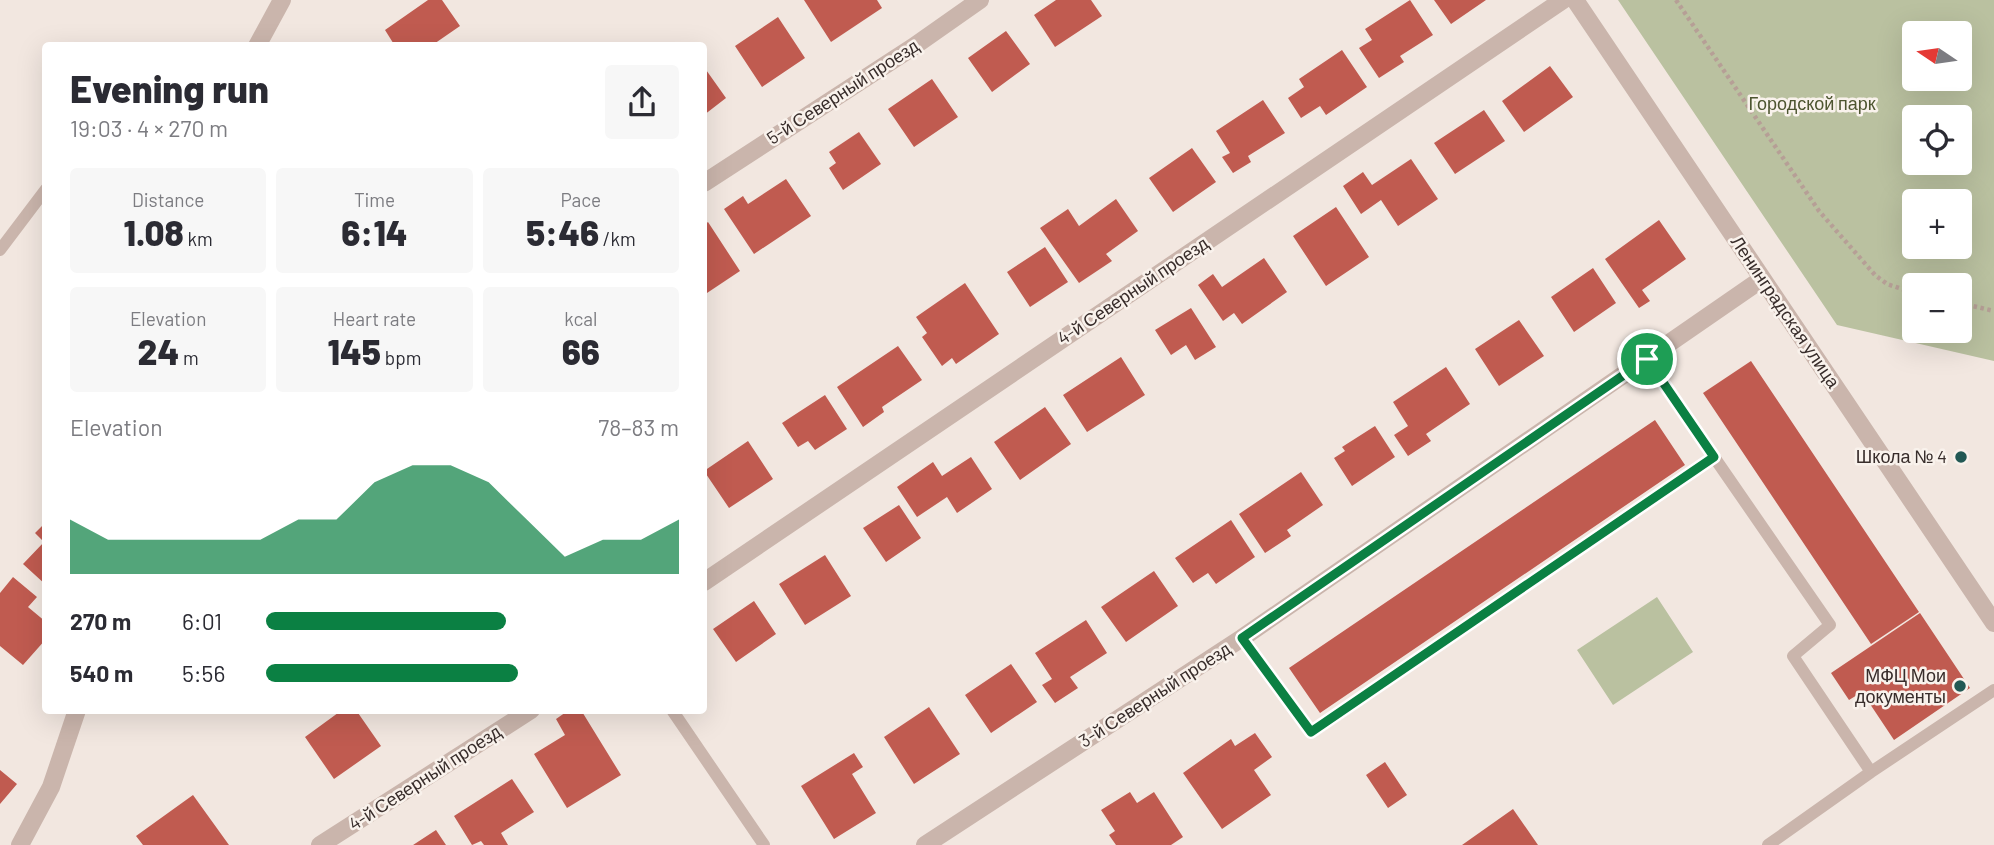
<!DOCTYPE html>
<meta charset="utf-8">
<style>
:root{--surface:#fff;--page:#f7f7f7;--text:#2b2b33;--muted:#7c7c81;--accent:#0b8043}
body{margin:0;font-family:Barlow,sans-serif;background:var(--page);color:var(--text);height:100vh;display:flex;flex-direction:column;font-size:26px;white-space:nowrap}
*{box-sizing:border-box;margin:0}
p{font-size:23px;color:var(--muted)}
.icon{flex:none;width:38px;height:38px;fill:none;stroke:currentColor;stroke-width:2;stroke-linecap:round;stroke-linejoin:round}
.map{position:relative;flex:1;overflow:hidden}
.details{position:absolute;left:42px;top:42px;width:665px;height:672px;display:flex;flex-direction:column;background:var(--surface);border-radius:7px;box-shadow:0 7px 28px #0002}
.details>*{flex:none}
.needle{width:46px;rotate:283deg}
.buttons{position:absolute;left:1902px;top:21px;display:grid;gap:14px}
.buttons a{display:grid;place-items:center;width:70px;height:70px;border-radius:7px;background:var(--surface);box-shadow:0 7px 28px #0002;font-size:35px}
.pin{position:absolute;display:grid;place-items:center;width:60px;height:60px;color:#fff;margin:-30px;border:4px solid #fff;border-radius:50%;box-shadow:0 2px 7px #0007}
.round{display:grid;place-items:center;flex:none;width:74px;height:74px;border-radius:7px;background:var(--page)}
.overview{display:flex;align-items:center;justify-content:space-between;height:119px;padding:0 28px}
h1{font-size:38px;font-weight:800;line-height:52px}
.figures{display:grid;grid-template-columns:repeat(3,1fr);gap:10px;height:119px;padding:7px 28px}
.figures div{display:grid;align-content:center;border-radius:7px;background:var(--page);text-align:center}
.figures b{font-size:35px;font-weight:800}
.figures small{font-size:19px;font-weight:400}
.figures p{font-size:19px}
.chart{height:196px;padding:14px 28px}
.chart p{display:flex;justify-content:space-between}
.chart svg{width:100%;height:126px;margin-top:7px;fill:var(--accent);opacity:.7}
ul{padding:0 28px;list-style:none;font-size:23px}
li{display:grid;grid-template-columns:112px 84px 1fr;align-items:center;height:52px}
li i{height:18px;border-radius:9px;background:var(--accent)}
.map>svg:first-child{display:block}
</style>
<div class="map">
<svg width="1994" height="845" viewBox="0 0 1994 845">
<rect width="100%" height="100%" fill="#f2e7e0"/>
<path fill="#bac1a0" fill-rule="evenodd" d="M 1618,0 L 1994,0 L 1994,361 L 1837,325 ZM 1914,33 L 1960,33 L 1960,79 L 1914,79 ZM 1914,117 L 1960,117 L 1960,163 L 1914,163 ZM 1914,201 L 1960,201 L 1960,247 L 1914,247 ZM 1914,285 L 1960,285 L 1960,331 L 1914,331 Z
M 1657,597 L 1693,652 L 1613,705 L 1577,650 Z"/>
<path fill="#c05b50" d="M 428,0 L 442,0 L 460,26 L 431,46 L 395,46 L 385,30 Z
M 804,0 L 877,0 L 882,8 L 831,42 Z
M 1056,0 L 1091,0 L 1102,16 L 1055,47 L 1034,15 Z
M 1410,0 L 1433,35 L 1400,56 L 1404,62 L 1379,78 L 1359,48 L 1372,40 L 1365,29 Z
M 1434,0 L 1486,0 L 1451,24 Z
M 778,17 L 805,58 L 762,87 L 735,46 Z
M 1006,31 L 1030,64 L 992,92 L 968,58 Z
M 1342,50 L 1367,87 L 1326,115 L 1320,106 L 1301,118 L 1288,98 L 1304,87 L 1299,79 Z
M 1550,66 L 1573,97 L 1524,132 L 1502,101 Z
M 704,67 L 726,98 L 704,115 Z
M 932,79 L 958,117 L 914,147 L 888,109 Z
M 1263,100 L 1285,133 L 1248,156 L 1251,162 L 1233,173 L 1222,157 L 1230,153 L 1216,131 Z
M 1484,110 L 1505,141 L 1455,174 L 1434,143 Z
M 859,132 L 881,164 L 843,190 L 829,168 L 836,163 L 829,152 Z
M 1192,148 L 1216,182 L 1173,212 L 1149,178 Z
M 1411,159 L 1438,199 L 1398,226 L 1381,200 L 1361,214 L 1343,186 L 1363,172 L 1372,185 Z
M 786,179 L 811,216 L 754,254 L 724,209 L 743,196 L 748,204 Z
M 1116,199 L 1138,231 L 1106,254 L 1112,261 L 1079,283 L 1040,228 L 1068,209 L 1079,226 Z
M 1336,207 L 1369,257 L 1326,286 L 1293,236 Z
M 1659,220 L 1686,259 L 1642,290 L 1650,301 L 1639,308 L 1605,259 Z
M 708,222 L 740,271 L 704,295 L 704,225 Z
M 1045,247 L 1068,282 L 1030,307 L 1007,272 Z
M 1264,258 L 1287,292 L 1242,324 L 1234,313 L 1223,321 L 1198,285 L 1213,274 L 1222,287 Z
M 1593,268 L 1616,303 L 1574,332 L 1551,297 Z
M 965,283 L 999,334 L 956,364 L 952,358 L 942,366 L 922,337 L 927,333 L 916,317 Z
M 1191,308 L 1216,347 L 1195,360 L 1186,345 L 1171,355 L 1155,330 Z
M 1519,320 L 1544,356 L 1499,386 L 1475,349 Z
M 898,346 L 922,380 L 882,407 L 884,412 L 863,427 L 837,387 Z
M 1121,357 L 1145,395 L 1087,432 L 1063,395 Z
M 1751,361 L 1919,612 L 1871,644 L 1703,393 Z
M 1446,367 L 1470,404 L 1426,434 L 1431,441 L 1408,456 L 1394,435 L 1408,426 L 1393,402 Z
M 825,395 L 847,429 L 815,450 L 808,441 L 798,447 L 782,423 Z
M 1045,407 L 1071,444 L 1020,480 L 994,442 Z
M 1655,420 L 1685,465 L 1320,713 L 1289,668 Z
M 1375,426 L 1395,457 L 1352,486 L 1334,458 L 1345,451 L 1342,447 Z
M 748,441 L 773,479 L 729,508 L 704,471 Z
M 971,457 L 992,489 L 957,513 L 947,497 L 917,517 L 897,487 L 933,462 L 942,476 Z
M 1301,472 L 1323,505 L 1287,530 L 1291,536 L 1265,553 L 1239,514 Z
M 899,505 L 921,538 L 886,562 L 863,528 Z
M 1231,520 L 1255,557 L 1216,584 L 1208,573 L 1193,583 L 1175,558 Z
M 46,522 L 46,585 L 23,564 L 44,542 L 35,533 Z
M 825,555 L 851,596 L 805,625 L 779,584 Z
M 1154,571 L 1178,606 L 1126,642 L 1101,607 Z
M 13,577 L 37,597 L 28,607 L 46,622 L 46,639 L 23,665 L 0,646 L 0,593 Z
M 754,601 L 776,634 L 736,662 L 713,629 Z
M 1920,613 L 1970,688 L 1894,740 L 1862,692 L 1849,700 L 1831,673 Z
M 1086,620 L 1107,653 L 1070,677 L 1078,688 L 1055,703 L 1042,685 L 1052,679 L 1035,653 Z
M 1011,664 L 1037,702 L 991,733 L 965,695 Z
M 929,707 L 960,754 L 914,784 L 884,737 Z
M 342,710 L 356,710 L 381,746 L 334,779 L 305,737 Z
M 569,710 L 581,710 L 621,775 L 567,808 L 534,754 L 565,735 L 556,719 Z
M 1255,733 L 1272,757 L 1254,770 L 1271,795 L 1222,829 L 1183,773 L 1231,739 L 1235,746 Z
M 854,753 L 863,767 L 852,774 L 876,813 L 834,839 L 801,786 Z
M 1385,762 L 1407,795 L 1388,808 L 1366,775 Z
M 0,770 L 17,784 L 0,804 Z
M 512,779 L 534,812 L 501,833 L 508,845 L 484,845 L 481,841 L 472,845 L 454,816 Z
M 1130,792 L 1137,803 L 1154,792 L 1183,837 L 1171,845 L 1116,845 L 1109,835 L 1115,831 L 1101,810 Z
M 193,795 L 229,845 L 143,845 L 136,836 Z
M 1513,809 L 1538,845 L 1462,845 Z
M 436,830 L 446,845 L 413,845 Z"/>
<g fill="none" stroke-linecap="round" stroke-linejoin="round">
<path stroke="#b69f96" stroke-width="4.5" stroke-dasharray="3.5 3.5" stroke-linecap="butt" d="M 1676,0 L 1819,211 L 1875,275 L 1887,284 L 1914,293
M 1960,303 L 1994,311"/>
<path stroke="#cab5ac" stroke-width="12" d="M 0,250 L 46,189
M 1646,359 L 1714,457
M 1242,638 L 1312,732 L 1714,457 L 1830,625 L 1793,656 L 1871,772 L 1994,690
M 672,710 L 764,845
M 1768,845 L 1871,772"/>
<path stroke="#cab5ac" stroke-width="18" d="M 1575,0 L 1994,623
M 257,46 L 282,0
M 704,183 L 913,47 L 980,0
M 704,582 L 1563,0
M 20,845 L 51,787 L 77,710
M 320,845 L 531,710
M 925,845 L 1242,638 L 1762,279"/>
</g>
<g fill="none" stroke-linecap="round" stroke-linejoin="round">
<defs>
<path id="route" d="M 1647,359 L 1714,457 L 1311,732 L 1242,638 Z"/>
</defs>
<use href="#route" stroke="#fff" stroke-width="14"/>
<use href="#route" stroke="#0b8043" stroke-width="9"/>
</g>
<g fill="#225854" stroke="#f9f2ec" stroke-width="2.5">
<circle cx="1961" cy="457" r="7"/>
<circle cx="1960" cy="686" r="7"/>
</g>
<g text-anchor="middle" stroke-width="5" stroke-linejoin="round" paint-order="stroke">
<g font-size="18" fill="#382d2b" stroke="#f9f2ec">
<text transform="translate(843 92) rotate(-33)" y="6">5-й Северный проезд</text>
<text transform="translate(1133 291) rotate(-34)" y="6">4-й Северный проезд</text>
<text transform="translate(1785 312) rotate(56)" y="6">Ленинградская улица</text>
<text transform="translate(1155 695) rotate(-33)" y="6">3-й Северный проезд</text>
<text transform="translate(425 778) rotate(-33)" y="6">4-й Северный проезд</text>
</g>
<g font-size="18" fill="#4d5530" stroke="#f9f2ec">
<text x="1812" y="110">Городской парк</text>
</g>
<g font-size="18" fill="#382d2b" stroke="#f9f2ec" text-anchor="end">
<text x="1947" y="463">Школа № 4</text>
<text x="1946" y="682">МФЦ Мои<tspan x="1946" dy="21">документы</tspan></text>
</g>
</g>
</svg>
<div class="buttons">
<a><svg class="needle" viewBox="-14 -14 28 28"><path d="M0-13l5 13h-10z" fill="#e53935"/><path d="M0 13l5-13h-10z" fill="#7c7c81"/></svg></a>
<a><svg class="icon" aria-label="locate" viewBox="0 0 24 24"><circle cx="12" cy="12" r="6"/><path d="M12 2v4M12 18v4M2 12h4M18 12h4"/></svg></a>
<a>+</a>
<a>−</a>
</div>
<div class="pin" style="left:1647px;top:359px;background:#1e9e55"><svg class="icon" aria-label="arrive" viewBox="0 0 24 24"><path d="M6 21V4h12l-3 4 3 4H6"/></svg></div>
<section class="details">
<div class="overview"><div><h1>Evening run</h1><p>19:03 · 4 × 270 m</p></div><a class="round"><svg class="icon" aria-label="share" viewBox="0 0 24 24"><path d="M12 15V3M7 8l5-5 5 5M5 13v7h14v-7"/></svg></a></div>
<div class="figures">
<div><p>Distance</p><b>1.08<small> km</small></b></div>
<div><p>Time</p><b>6:14</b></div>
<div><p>Pace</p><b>5:46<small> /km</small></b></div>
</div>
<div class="figures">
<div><p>Elevation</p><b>24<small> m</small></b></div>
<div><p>Heart rate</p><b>145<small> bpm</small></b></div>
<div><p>kcal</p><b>66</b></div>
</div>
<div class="chart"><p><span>Elevation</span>78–83 m</p>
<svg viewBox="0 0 160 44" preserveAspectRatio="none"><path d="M0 44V25L10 32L20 32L30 32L40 32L50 32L60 25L70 25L80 12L90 6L100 6L110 12L120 25L130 38L140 32L150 32L160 25V44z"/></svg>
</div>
<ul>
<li><b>270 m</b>6:01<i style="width:58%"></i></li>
<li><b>540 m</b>5:56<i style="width:61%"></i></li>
</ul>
</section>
</div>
